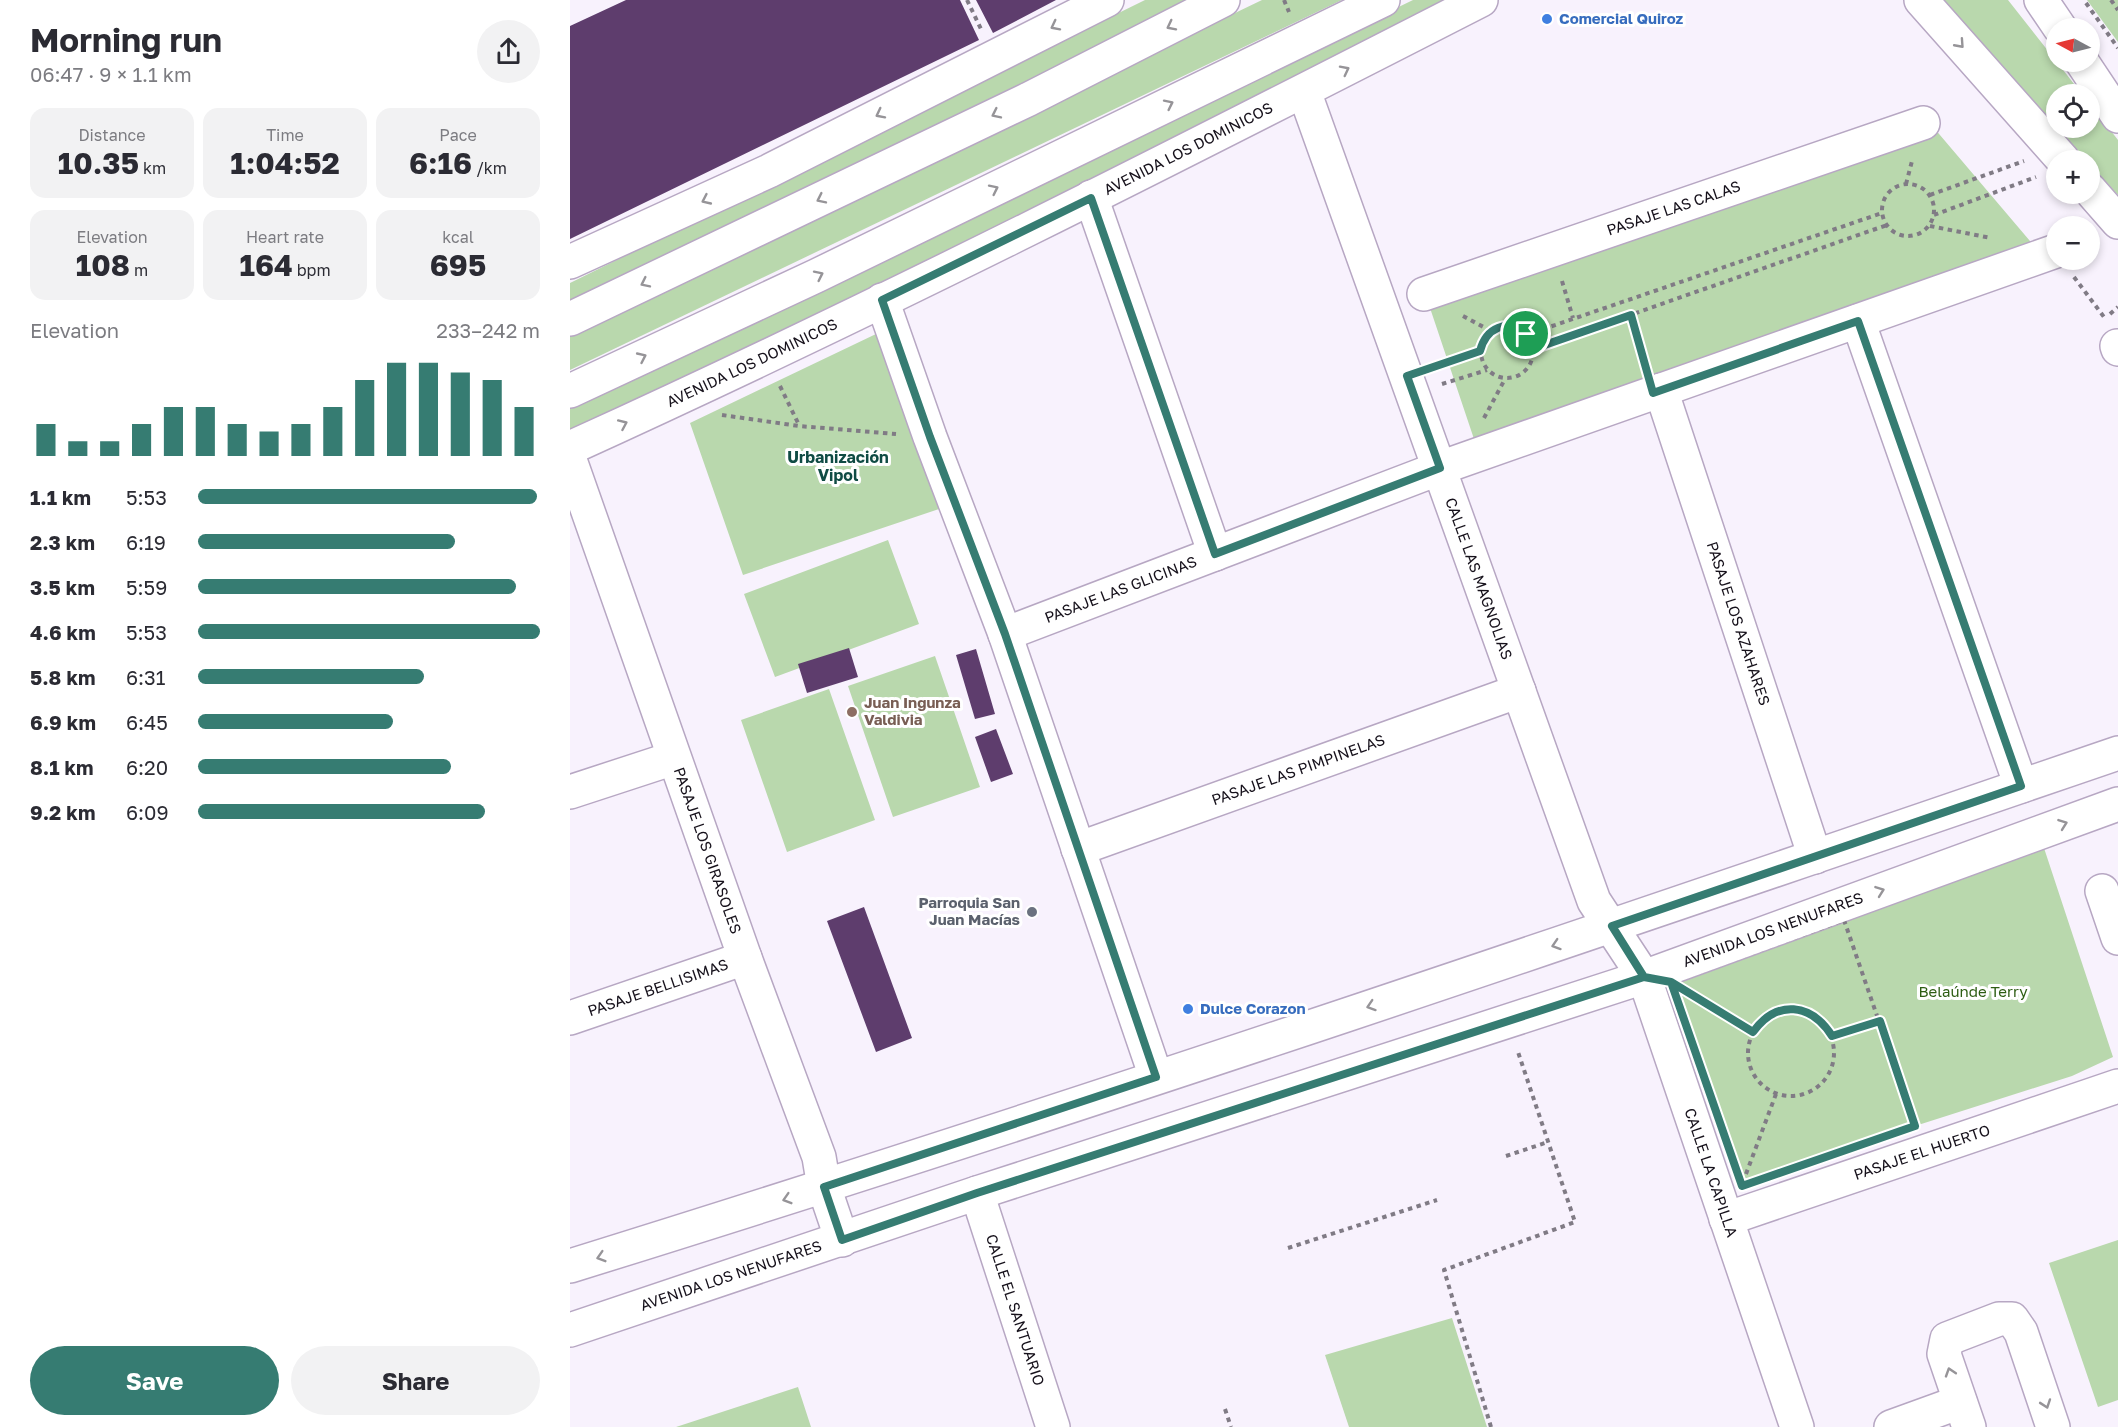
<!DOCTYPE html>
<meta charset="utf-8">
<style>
:root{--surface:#fff;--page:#f2f2f3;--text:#2b2b33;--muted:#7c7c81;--accent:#367c72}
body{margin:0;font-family:"Golos Text",sans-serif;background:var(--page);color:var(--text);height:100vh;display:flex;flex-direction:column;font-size:22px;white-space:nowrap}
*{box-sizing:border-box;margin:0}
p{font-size:20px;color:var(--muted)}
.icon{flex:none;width:33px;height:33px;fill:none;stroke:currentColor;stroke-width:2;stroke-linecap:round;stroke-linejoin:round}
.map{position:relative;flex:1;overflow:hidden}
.panel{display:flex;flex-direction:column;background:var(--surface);width:570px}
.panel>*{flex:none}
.needle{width:39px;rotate:277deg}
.buttons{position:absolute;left:1476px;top:18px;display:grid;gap:12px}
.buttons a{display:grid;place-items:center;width:54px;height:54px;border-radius:50%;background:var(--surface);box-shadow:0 3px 9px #0003;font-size:30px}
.pin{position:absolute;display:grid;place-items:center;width:51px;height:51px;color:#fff;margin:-26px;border:3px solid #fff;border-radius:50%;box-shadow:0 2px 6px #0007}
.round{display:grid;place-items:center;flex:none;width:63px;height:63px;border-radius:32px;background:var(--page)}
.head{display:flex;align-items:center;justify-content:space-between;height:102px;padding:0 30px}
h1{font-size:33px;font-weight:700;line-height:45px}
.metrics{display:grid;grid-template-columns:repeat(3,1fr);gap:9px;height:102px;padding:6px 30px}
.metrics div{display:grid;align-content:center;border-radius:15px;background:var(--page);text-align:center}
.metrics b{font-size:30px;font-weight:700}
.metrics small{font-size:16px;font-weight:400}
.metrics p{font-size:16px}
.chart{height:168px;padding:12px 30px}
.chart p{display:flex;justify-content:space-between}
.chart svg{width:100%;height:108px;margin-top:6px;stroke:var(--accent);stroke-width:6}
.action{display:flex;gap:12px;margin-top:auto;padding:12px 30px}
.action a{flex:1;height:69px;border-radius:36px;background:var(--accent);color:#fff;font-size:24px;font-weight:700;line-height:69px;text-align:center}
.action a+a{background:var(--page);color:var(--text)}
ul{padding:0 30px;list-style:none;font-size:20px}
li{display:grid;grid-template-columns:96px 72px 1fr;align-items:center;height:45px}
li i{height:15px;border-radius:8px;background:var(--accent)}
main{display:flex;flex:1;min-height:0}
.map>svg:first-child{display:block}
</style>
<main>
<section class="panel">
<div class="head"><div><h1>Morning run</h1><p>06:47 · 9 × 1.1 km</p></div><a class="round"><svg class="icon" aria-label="share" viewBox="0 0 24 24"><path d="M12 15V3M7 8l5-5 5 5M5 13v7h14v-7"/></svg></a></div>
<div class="metrics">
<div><p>Distance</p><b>10.35<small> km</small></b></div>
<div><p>Time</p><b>1:04:52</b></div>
<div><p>Pace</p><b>6:16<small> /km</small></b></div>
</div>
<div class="metrics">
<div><p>Elevation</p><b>108<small> m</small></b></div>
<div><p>Heart rate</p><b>164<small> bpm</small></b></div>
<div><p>kcal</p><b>695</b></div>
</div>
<div class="chart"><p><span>Elevation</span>233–242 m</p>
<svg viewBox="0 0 160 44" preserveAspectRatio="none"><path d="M5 44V31M15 44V38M25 44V38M35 44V31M45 44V24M55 44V24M65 44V31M75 44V34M85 44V31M95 44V24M105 44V13M115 44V6M125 44V6M135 44V10M145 44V13M155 44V24"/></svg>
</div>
<ul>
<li><b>1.1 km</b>5:53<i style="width:99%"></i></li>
<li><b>2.3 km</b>6:19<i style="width:75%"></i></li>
<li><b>3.5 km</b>5:59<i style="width:93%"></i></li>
<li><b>4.6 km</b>5:53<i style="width:100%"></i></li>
<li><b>5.8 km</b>6:31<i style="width:66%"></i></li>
<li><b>6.9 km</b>6:45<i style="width:57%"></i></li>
<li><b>8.1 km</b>6:20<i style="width:74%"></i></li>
<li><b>9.2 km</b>6:09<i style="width:84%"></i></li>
</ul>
<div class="action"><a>Save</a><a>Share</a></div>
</section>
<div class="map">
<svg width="1548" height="1427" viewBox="0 0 1548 1427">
<rect width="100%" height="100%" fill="#f8f2fd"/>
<path fill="#b9d8ad" d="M 575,0 L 625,0 L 0,300 L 0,283 Z
M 692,0 L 772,0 L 0,370 L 0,333 Z
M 843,0 L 888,0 L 262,312 L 0,434 L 0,409 Z
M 1369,0 L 1438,0 L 1512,94 L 1486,94 L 1486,128 L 1520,128 L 1520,104 L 1548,140 L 1548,195 L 1520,165 L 1520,160 L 1515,160 Z
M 1517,0 L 1548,0 L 1548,42 Z
M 1364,128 L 1466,248 L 905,442 L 858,302 Z
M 306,334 L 369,509 L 173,575 L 120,423 Z
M 318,540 L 349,624 L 205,677 L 174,594 Z
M 365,656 L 410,787 L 323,817 L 278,686 Z
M 259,689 L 305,820 L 217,852 L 171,720 Z
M 1474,848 L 1543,1057 L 1502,1076 L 1345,1126 L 1172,1186 L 1101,982 Z
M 1548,1240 L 1548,1400 L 1528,1407 L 1479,1263 Z
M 882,1318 L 917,1427 L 779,1427 L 755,1355 Z
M 228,1387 L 241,1427 L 106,1427 Z"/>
<path fill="#5e3d6d" d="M 56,0 L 390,0 L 409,40 L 0,239 L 0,26 Z
M 406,0 L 486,0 L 423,33 Z
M 279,648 L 288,677 L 237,693 L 228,664 Z
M 406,649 L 425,714 L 405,719 L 386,655 Z
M 426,729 L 443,774 L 421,782 L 405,737 Z
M 294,907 L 342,1038 L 306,1052 L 257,921 Z"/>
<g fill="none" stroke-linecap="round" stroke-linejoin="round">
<defs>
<g id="minor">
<path id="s1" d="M 734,91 L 1024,901 L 1074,977 L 1080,994 L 1227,1427"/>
<path d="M 521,197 L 645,554"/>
<path d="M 0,262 L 199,171 L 537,0"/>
<path id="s2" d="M 854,294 L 1353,123"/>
<path d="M 312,300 L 360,437 L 435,634 L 586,1077"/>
<path d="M 1288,321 L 1451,786"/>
<path d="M 1547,346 L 1548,349"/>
<path id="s3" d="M 1091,390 L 1245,857"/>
<path id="s4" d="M 0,448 C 308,308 610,154 911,0"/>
<path id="s5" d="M 0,460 L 175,958 L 249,1157 L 254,1187 L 272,1240"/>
<path id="s6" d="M 435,634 L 870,468 L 1486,251"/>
<path d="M 0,792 L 104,758"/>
<path id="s7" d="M 508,849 L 949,691"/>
<path d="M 1532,891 L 1548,938"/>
<path id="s8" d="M 0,1018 L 175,958"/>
<path id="s9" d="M 407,1193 L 483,1427"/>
<path id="s10" d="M 1156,1219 L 1548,1086"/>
<path d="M 0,1266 C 519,1105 1034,929 1548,753"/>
<path id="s11" d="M 0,1330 L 407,1193 L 1074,977 L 1548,804"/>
<path d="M 1321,1427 L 1390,1402"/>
<path d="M 1399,1427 L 1374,1354 L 1377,1339 L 1429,1319 L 1442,1319 L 1451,1332 L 1483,1427"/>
</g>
<path id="major" d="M 1351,0 L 1493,160
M 1471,0 L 1490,28
M 1512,62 L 1548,116
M 1520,190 L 1548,222
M 0,319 L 459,99 L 653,0
M 0,391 L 246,276 L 813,0"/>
</defs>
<use href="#minor" stroke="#b7a7c3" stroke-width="36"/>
<use href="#major" stroke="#b7a7c3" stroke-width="36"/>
<path stroke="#807b85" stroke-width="4" stroke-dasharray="4.5 4.5" stroke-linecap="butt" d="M 397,0 L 411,29
M 714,0 L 719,12
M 1541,0 L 1548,10
M 1516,3 L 1548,48
M1312 210a26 26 0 1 1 52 0a26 26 0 1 1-52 0Z
M 1336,184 L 1342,161
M 1360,195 L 1454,161
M 1364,215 L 1466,177
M 1360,226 L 1421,238
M 1504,277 L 1534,317
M 992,281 L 1003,318
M 1540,314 L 1548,307
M 1061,315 L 1075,363
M 893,316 L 921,331
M911 352a26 26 0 1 1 52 0a26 26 0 1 1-52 0Z
M 956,335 L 1312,213
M 963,349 L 1317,225
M 866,366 L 910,351
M 872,384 L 917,370
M 210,386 L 229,425
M 152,415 L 229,426 L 326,434
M 914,418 L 935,379
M 1274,920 L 1345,1126 L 1172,1186 L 1101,982 Z
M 1122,995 L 1183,1032
M1178 1053a43 43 0 1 1 86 0a43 43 0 1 1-86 0Z
M 1262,1036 L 1310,1021
M 936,1156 L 978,1142
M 1176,1174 L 1206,1094
M 718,1248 L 867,1200
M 655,1409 L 661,1427
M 921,1427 L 874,1270 L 1005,1222 L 948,1052"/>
<use href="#minor" stroke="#fff" stroke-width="33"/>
<use href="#major" stroke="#fff" stroke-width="33"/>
</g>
<defs><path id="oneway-chevron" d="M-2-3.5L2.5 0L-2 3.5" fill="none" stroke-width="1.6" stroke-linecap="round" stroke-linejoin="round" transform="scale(1.5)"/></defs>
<g stroke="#969498">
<use href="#oneway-chevron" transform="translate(485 26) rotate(153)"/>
<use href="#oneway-chevron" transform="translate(601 26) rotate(153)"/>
<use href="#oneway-chevron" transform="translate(1390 44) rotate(48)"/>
<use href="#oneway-chevron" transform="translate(775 70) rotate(-27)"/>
<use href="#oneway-chevron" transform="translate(599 104) rotate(-26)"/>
<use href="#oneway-chevron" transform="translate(310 114) rotate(153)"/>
<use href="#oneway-chevron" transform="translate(426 114) rotate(154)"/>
<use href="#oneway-chevron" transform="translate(424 189) rotate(-26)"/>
<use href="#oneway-chevron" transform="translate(251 199) rotate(154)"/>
<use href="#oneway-chevron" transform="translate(136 200) rotate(155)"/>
<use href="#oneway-chevron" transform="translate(249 275) rotate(-26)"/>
<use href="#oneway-chevron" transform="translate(75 283) rotate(154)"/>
<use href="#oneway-chevron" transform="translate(72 357) rotate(-25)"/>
<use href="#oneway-chevron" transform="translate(53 424) rotate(-24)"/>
<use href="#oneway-chevron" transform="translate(1493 824) rotate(-20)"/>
<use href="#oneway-chevron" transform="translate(1310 891) rotate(-20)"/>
<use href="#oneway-chevron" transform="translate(986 945) rotate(162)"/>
<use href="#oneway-chevron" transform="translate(801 1006) rotate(162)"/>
<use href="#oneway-chevron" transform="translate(217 1199) rotate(163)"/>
<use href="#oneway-chevron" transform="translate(31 1257) rotate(163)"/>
<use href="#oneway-chevron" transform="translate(1380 1372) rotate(-108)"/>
<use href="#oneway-chevron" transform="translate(1476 1404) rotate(71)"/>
</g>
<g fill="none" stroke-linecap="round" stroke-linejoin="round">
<defs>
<path id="route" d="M 956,334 C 937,318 916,328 910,351 L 837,376 L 870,468 L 645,554 L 521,198 L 312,300 L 360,437 L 435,634 L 586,1077 L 254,1187 L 272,1240 L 407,1193 L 1074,977 L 1101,982 L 1183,1032 C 1207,999 1241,1003 1262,1036 L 1310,1021 L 1345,1126 L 1172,1186 L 1101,982 L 1074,977 L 1042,926 L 1451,786 L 1288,321 L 1083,393 L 1061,315 L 963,349 L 956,334"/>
</defs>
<use href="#route" stroke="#fff" stroke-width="12"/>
<use href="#route" stroke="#367c72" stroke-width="8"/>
</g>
<g fill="#3f7fe0" stroke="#fff" stroke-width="2">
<circle cx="977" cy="19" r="6"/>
<circle cx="618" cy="1009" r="6"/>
</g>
<circle fill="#8d6e63" stroke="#fff" stroke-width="2" cx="282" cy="712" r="6"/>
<circle fill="#6b7280" stroke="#fff" stroke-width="2" cx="462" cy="912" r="6"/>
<g text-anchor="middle" stroke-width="6" stroke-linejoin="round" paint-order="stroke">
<g font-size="15" font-weight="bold" fill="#366cbe" stroke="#fff" text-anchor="start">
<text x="989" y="24">Comercial Quiroz</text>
<text x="630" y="1014">Dulce Corazon</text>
</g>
<g font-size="15" fill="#16111b" stroke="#fff">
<text dy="5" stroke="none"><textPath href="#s4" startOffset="687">AVENIDA LOS DOMINICOS</textPath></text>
<text dy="5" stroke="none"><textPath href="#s2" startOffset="264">PASAJE LAS CALAS</textPath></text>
<text dy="5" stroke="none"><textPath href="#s4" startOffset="201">AVENIDA LOS DOMINICOS</textPath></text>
<text dy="5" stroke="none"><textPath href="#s1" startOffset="518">CALLE LAS MAGNOLIAS</textPath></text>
<text dy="5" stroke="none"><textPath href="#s6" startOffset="124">PASAJE LAS GLICINAS</textPath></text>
<text dy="5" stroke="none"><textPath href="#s3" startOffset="246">PASAJE LOS AZAHARES</textPath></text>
<text dy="5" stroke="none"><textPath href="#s7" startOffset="234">PASAJE LAS PIMPINELAS</textPath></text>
<text dy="5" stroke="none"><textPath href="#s5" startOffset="414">PASAJE LOS GIRASOLES</textPath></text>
<text dy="5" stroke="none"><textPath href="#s11" startOffset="1268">AVENIDA LOS NENUFARES</textPath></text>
<text dy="5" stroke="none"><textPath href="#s8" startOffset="93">PASAJE BELLISIMAS</textPath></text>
<text dy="5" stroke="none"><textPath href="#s10" startOffset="207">PASAJE EL HUERTO</textPath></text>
<text dy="5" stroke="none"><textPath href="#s1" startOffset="1158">CALLE LA CAPILLA</textPath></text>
<text dy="5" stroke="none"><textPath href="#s11" startOffset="170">AVENIDA LOS NENUFARES</textPath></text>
<text dy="5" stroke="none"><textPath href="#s9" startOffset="123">CALLE EL SANTUARIO</textPath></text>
</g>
<g font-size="15" font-weight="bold" fill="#785e54" stroke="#fff" text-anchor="start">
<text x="294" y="708">Juan Ingunza<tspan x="294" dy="17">Valdivia</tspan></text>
</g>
<g font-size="15" font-weight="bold" fill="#5b616d" stroke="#fff" text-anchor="end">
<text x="450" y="908">Parroquia San<tspan x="450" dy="17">Juan Macías</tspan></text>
</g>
<g font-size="15" fill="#2d5d13" stroke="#fff">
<text x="1403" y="997">Belaúnde Terry</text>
</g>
<g font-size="16" font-weight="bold" fill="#0f4b44" stroke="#fff">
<text x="268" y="463">Urbanización<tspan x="268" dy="18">Vipol</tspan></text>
</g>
</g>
</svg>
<div class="buttons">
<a><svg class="needle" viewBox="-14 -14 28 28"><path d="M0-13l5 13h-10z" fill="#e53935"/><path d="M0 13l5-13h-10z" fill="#7c7c81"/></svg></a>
<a><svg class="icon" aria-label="locate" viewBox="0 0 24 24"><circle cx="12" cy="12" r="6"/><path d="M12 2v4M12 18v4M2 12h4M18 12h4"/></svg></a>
<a>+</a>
<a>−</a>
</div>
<div class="pin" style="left:956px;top:334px;background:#1e9e55"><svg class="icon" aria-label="arrive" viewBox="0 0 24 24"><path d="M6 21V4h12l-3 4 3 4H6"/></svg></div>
</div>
</main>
